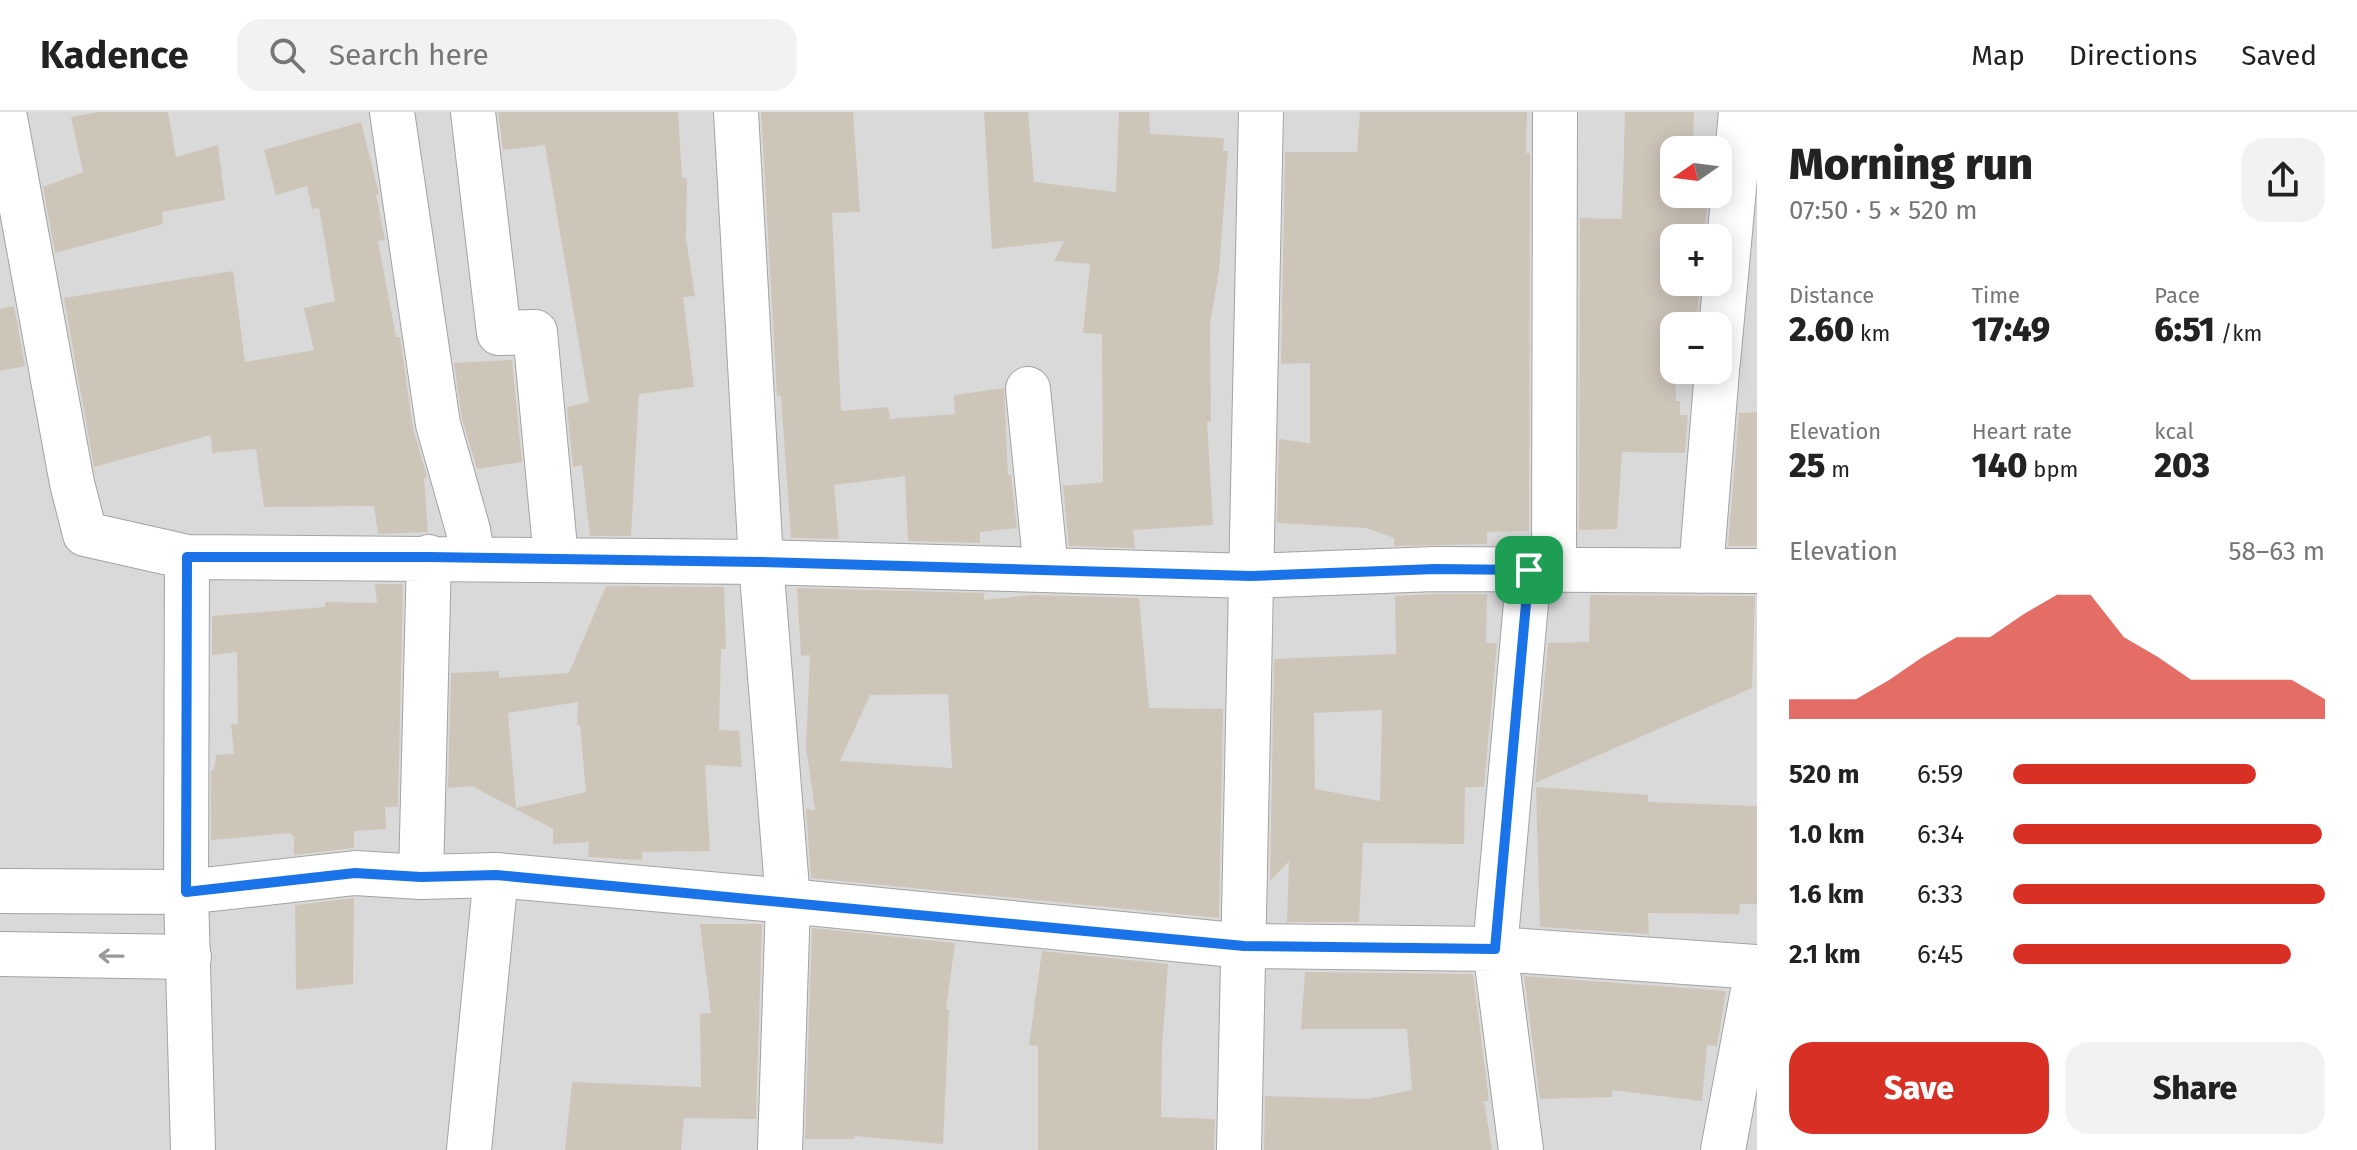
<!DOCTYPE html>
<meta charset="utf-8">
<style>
:root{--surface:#fff;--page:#f2f2f2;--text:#222;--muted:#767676;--line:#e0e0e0;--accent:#d93025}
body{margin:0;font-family:"Fira Sans",sans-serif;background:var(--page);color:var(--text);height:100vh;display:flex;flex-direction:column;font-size:30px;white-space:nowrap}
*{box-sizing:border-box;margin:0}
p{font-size:26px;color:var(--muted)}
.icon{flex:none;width:44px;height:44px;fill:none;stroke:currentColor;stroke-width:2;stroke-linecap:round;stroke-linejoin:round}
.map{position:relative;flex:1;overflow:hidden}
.drawer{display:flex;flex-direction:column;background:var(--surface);width:600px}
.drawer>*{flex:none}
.needle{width:52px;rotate:256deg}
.fabs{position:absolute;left:1660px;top:24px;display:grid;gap:16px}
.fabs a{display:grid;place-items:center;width:72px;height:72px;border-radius:16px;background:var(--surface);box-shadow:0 4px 20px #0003;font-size:40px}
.pin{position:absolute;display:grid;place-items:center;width:68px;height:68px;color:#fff;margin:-34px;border-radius:16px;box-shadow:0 4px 12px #0006}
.round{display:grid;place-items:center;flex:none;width:84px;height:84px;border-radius:24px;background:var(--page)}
.summary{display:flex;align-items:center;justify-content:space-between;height:136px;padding:0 32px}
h1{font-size:44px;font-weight:800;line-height:60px}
.metrics{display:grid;grid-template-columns:repeat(3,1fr);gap:12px;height:136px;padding:8px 32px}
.metrics div{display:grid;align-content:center}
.metrics b{font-size:34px;font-weight:800}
.metrics small{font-size:22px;font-weight:400}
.metrics p{font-size:22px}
.chart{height:224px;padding:16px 32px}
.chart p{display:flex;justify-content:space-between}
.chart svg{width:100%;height:144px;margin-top:8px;fill:var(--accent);opacity:.7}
.cta{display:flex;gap:16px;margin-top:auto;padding:16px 32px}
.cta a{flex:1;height:92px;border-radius:24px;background:var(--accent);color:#fff;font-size:32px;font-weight:800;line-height:92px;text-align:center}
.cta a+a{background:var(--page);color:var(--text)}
ul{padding:0 32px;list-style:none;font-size:26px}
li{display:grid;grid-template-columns:128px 96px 1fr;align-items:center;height:60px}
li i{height:20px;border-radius:10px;background:var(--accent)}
header{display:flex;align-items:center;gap:48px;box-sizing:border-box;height:112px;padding:0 40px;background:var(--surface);border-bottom:2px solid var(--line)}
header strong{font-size:38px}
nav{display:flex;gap:44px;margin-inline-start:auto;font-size:28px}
.search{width:560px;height:72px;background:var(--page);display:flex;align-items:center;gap:20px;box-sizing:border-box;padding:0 28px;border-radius:24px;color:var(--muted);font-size:30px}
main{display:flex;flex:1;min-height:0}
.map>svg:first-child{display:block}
</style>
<header>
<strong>Kadence</strong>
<div class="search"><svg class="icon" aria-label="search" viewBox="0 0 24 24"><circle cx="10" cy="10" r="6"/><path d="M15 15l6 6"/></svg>Search here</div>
<nav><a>Map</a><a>Directions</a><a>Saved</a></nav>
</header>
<main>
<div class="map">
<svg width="1757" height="1038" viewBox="0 0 1757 1038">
<rect width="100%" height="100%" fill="#eeebe0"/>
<path fill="#dad9d9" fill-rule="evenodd" d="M 0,0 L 1757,0 L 1757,1038 L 0,1038 ZM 1674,38 L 1718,38 L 1718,82 L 1674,82 ZM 1674,126 L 1718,126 L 1718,170 L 1674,170 ZM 1674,214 L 1718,214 L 1718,258 L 1674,258 Z"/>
<path fill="#cec5b9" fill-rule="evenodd" d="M 99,0 L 168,0 L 176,45 L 218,33 L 225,88 L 162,100 L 163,112 L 55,141 L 43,75 L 83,60 L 71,5 Z
M 498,0 L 678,0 L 682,66 L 687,66 L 686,126 L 695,184 L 683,185 L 694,275 L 639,282 L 631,424 L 590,424 L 582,353 L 573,355 L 567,295 L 589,290 L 545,33 L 503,38 Z
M 761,0 L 853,0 L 860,100 L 832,101 L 841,299 L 888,295 L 890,307 L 955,302 L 954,283 L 1004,276 L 1008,363 L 1011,363 L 1017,416 L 980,420 L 980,431 L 908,429 L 905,364 L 834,373 L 839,427 L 791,426 L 781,284 L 777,284 Z
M 984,0 L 1028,0 L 1034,70 L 1116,80 L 1119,0 L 1149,0 L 1150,22 L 1224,26 L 1223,39 L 1228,39 L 1219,159 L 1210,212 L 1211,310 L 1207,310 L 1213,413 L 1133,418 L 1135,436 L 1069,434 L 1063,374 L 1103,370 L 1102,222 L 1083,221 L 1090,152 L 1054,149 L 1064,129 L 992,137 Z
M 1360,0 L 1527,0 L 1526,41 L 1530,41 L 1530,43 L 1529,419 L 1487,420 L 1487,432 L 1394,434 L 1394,426 L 1367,416 L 1277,411 L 1279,327 L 1310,331 L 1310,251 L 1281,252 L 1285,40 L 1357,40 Z
M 1625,0 L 1694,0 L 1693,33 L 1700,33 L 1699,38 L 1674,38 L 1674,82 L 1708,82 L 1704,126 L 1674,126 L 1674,170 L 1700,170 L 1696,214 L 1674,214 L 1676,289 L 1680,289 L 1680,303 L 1688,303 L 1685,341 L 1622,340 L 1617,417 L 1579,418 L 1580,106 L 1622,107 Z
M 361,10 L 379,82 L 376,82 L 385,128 L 378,129 L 396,225 L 400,225 L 413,316 L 427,365 L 424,366 L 428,420 L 378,422 L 374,394 L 264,395 L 256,337 L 212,341 L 211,323 L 94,355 L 64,186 L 233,159 L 245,250 L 314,238 L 304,196 L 335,189 L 319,96 L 312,97 L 307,74 L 276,83 L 264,38 Z
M 14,194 L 25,254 L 0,259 L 0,197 Z
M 512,248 L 522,350 L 477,357 L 462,307 L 454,251 Z
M 1757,300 L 1757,434 L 1728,434 L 1739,301 Z
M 375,472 L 403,472 L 398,695 L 385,695 L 386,717 L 354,719 L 354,736 L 294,743 L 294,724 L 291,724 L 291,721 L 211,728 L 211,658 L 214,658 L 216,643 L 234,642 L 231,612 L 238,612 L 237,540 L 212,543 L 212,504 L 325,495 L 325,490 L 377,491 Z
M 606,474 L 724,475 L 726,537 L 721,537 L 719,618 L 739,619 L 742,655 L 705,653 L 710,739 L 642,740 L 642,748 L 588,745 L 589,730 L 553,732 L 553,717 L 472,674 L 448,676 L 451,561 L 499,559 L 499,566 L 569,561 ZM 578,590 L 577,613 L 580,613 L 586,680 L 516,696 L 508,601 Z
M 797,476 L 984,481 L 984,488 L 1032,483 L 1139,486 L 1149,596 L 1223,597 L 1219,806 L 811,766 L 806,697 L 815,698 L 806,635 L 810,543 L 801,544 ZM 948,582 L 952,656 L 840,649 L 870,583 Z
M 1435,482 L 1487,482 L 1486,531 L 1497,531 L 1484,675 L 1465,675 L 1464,732 L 1363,731 L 1359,810 L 1287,810 L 1289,749 L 1270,769 L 1274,547 L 1396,542 L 1395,484 ZM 1382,598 L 1380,689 L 1315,677 L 1314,601 Z
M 1590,483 L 1755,484 L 1752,576 L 1535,671 L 1548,531 L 1589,530 Z
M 1536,675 L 1648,683 L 1648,690 L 1757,694 L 1757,792 L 1740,792 L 1739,802 L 1648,801 L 1649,822 L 1540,815 Z
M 354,786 L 353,872 L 296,878 L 295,793 Z
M 700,812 L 762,812 L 756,1007 L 684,1006 L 681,1038 L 565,1038 L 572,970 L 701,975 L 700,902 L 711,901 Z
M 812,816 L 955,831 L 946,897 L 949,898 L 943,1032 L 855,1024 L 854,1027 L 805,1027 Z
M 1042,839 L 1168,852 L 1162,936 L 1161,1005 L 1215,1007 L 1214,1038 L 1038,1038 L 1038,934 L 1029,933 Z
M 1305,860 L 1473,862 L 1489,989 L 1484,989 L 1492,1038 L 1264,1038 L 1265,984 L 1368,987 L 1412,978 L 1407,917 L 1301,917 Z
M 1524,864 L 1726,879 L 1717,934 L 1707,933 L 1702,989 L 1612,978 L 1612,985 L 1540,987 Z"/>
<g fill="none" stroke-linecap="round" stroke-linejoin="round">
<defs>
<path id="minor" d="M 392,0 L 438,312 L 468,418 L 473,446
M 473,0 L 499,221 L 535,220 L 556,447
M 1718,250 L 1741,0
M 1028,277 L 1046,458
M 187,445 L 761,450 L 1251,464 L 1435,457 L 1757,459
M 1554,458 L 1555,0
M 1701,459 L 1717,258
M 421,765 L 429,445
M 0,779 L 186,780 L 187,445 L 85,422 L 72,371 L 4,0
M 0,842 L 189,845
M 469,1038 L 496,763
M 780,1038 L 788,789 L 1244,834 L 1495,837 L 1757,855
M 1239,1038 L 1261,0
M 1521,1038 L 1495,837 L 1529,458
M 1723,1038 L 1757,857"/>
<path id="tertiary" d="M 193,1038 L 186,780 L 355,761 L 421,765 L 496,763 L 788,789 L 761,450 L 736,0"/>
</defs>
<use href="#minor" stroke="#a3a3a3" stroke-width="46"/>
<use href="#tertiary" stroke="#a3a3a3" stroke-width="46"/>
<use href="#minor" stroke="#fff" stroke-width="44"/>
<use href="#tertiary" stroke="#fff" stroke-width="44"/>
</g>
<defs><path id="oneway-shaft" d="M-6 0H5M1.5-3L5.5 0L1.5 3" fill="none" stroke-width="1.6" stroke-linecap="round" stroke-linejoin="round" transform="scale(2)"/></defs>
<use stroke="#999" href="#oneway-shaft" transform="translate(111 844) rotate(-179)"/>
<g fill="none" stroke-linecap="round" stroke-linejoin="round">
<defs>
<path id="route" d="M 187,445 L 429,445 L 761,450 L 1251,464 L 1435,457 L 1529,458 L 1495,837 L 1244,834 L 496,763 L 421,765 L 355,761 L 186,780 Z"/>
</defs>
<use href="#route" stroke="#fff" stroke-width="16"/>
<use href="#route" stroke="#1a73e8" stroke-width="10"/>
</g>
</svg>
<div class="fabs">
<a><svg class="needle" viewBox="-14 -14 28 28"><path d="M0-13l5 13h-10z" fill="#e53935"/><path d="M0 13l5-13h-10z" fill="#767676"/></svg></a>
<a>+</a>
<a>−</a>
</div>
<div class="pin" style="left:1529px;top:458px;background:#1e9e55"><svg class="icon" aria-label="arrive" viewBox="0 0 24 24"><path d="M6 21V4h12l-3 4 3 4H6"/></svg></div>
</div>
<section class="drawer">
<div class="summary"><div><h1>Morning run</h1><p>07:50 · 5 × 520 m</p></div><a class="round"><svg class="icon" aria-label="share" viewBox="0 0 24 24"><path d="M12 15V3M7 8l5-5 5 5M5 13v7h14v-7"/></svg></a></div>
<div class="metrics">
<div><p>Distance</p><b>2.60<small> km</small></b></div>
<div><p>Time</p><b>17:49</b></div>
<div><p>Pace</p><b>6:51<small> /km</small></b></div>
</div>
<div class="metrics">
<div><p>Elevation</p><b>25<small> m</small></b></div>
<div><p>Heart rate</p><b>140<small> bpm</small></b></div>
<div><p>kcal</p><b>203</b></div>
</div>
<div class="chart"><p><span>Elevation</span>58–63 m</p>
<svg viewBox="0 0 160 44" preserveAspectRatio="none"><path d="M0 44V38L10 38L20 38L30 32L40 25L50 19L60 19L70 12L80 6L90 6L100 19L110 25L120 32L130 32L140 32L150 32L160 38V44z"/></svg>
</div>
<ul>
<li><b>520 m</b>6:59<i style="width:78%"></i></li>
<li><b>1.0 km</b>6:34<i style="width:99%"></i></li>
<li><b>1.6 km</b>6:33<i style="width:100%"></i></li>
<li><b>2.1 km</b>6:45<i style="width:89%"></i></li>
</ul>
<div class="cta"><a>Save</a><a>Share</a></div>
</section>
</main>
